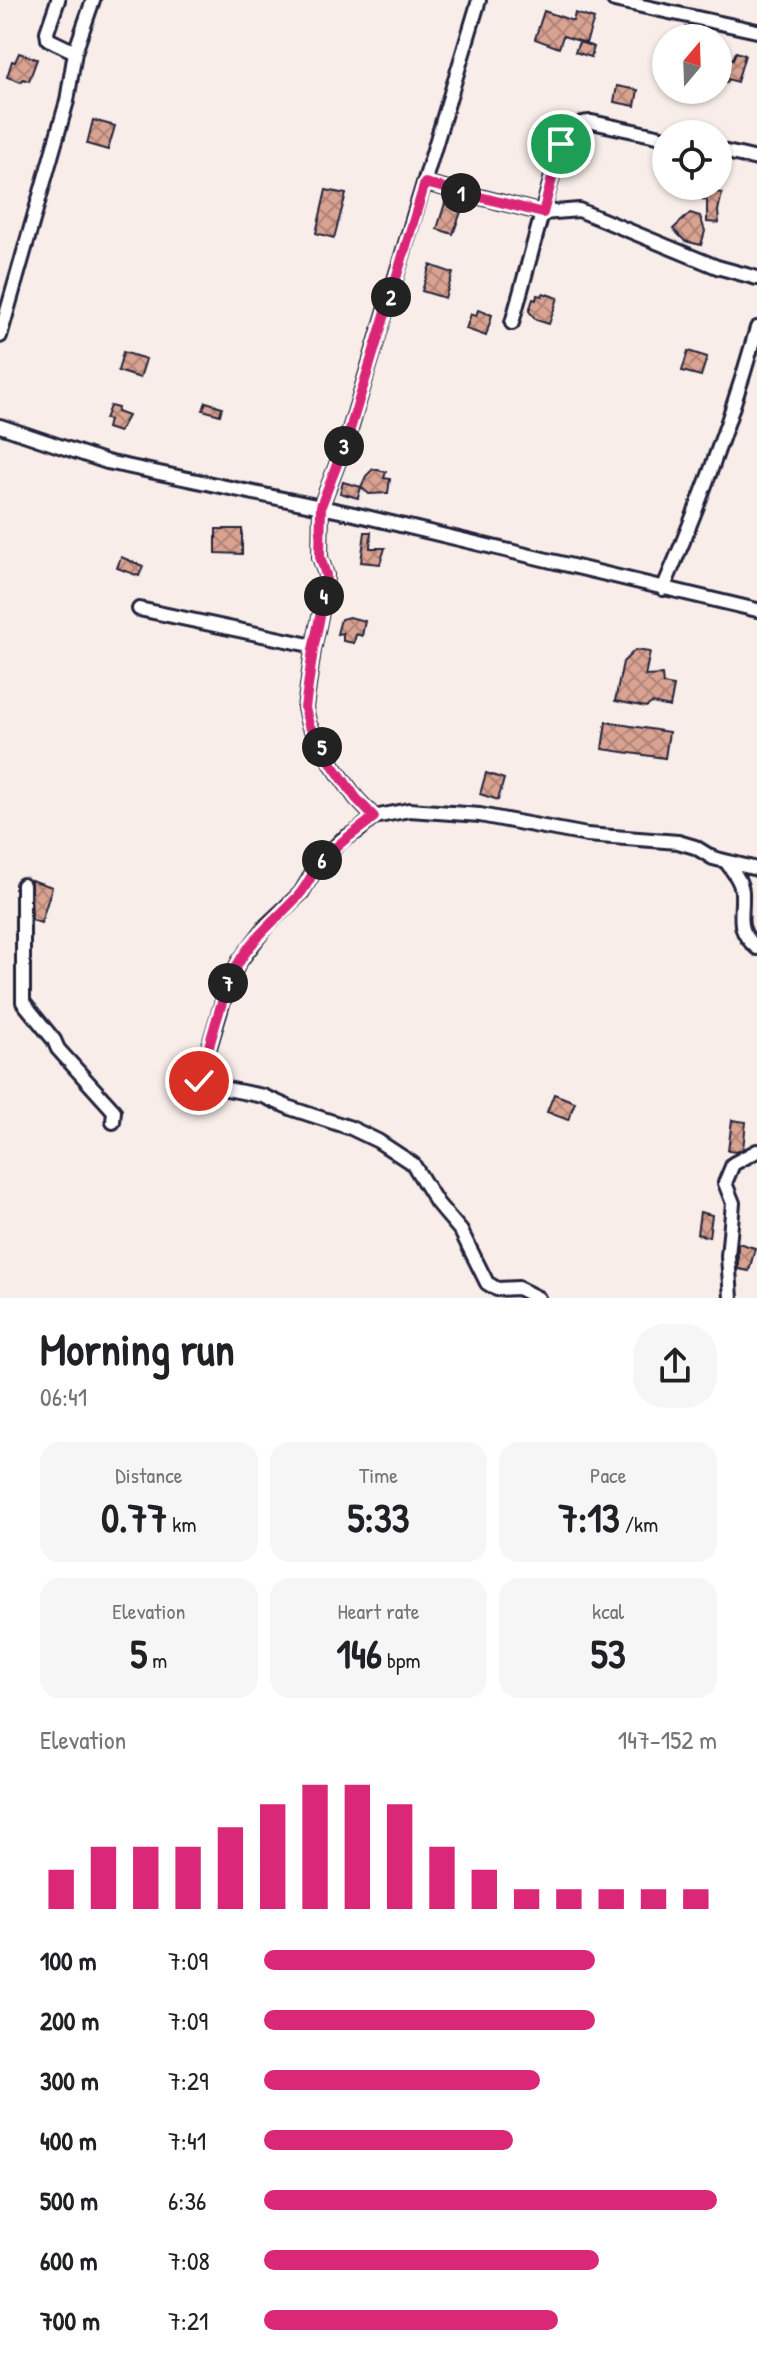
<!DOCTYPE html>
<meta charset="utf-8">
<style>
:root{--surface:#fff;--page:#f6f6f6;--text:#202124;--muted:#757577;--accent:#db2777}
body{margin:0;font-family:"Patrick Hand",sans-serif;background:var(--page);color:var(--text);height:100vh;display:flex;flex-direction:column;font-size:30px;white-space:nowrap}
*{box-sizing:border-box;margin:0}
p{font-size:26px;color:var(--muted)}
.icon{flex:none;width:44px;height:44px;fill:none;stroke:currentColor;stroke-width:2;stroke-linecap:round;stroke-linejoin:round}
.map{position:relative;height:1298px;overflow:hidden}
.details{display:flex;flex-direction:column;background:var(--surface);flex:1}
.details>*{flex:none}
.needle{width:52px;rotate:19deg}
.controls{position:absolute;left:652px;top:24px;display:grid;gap:16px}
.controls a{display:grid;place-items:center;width:80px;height:80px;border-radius:50%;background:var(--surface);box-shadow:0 2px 6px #0004;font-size:40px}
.pin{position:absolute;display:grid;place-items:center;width:68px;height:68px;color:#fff;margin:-34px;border:4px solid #fff;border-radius:50%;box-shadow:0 2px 8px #0007}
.km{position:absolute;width:40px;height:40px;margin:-20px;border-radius:50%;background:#222;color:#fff;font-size:22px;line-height:40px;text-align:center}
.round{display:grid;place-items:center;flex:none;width:84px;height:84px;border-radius:32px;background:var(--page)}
.head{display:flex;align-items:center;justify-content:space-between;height:136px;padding:0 40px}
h1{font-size:44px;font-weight:700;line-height:60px}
.metrics{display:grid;grid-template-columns:repeat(3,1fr);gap:12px;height:136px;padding:8px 40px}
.metrics div{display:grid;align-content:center;border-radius:20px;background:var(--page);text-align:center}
.metrics b{font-size:40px;font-weight:700}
.metrics small{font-size:22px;font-weight:400}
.metrics p{font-size:22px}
.chart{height:224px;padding:16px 40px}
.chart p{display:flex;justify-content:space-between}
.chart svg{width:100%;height:144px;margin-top:8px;stroke:var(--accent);stroke-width:6}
ul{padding:0 40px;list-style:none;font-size:26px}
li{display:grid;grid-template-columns:128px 96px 1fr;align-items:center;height:60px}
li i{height:20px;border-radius:10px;background:var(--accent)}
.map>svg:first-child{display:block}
</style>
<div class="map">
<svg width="757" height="1298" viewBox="0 0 757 1298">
<defs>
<pattern id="building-cross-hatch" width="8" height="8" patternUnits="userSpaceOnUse" patternTransform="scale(2)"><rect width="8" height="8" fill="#daa391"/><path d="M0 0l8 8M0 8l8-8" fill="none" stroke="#b08478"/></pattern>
</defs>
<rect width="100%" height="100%" fill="#f8ede9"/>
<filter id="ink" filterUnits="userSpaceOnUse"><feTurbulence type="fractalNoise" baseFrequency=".0125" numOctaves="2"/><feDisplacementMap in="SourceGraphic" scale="16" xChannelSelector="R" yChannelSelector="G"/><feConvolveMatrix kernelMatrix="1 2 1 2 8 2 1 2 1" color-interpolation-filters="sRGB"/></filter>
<g filter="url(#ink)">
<path fill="url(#building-cross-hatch)" stroke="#22223b" stroke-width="2" d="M 544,11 L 573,21 L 575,13 L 594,19 L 586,43 L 563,36 L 559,48 L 535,39 Z
M 686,27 L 715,36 L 715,38 L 683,38 Z
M 579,42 L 594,47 L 591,57 L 575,52 Z
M 736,52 L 745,55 L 737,82 L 728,79 L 727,83 L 718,80 L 718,67 L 722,56 L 733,59 Z
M 19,53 L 37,59 L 29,81 L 23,79 L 21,82 L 7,77 L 12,61 L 15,62 Z
M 617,86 L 638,90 L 635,106 L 614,102 Z
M 93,120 L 115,126 L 108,150 L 87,144 Z
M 326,190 L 346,194 L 334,238 L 316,233 Z
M 705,190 L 722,193 L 718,211 L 719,223 L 707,222 L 707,200 L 702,199 Z
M 445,203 L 462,209 L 453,234 L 437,229 Z
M 690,213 L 700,216 L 705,231 L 701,245 L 685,241 L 673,229 Z
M 430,265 L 453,273 L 445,298 L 422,291 Z
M 543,293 L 558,298 L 549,324 L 536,320 L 529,311 L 533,299 L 536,300 L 537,295 L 542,296 Z
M 478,310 L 492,315 L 486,336 L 466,329 L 471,314 L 476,316 Z
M 688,351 L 707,357 L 701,376 L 682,371 Z
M 123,352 L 146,359 L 140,378 L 118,371 Z
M 206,402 L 222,407 L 220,415 L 203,410 Z
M 110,406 L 118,408 L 117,412 L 128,416 L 119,432 L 107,428 L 109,420 L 105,419 Z
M 373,469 L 386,472 L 384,478 L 390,479 L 388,493 L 369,494 L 361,487 L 366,476 Z
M 343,482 L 361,487 L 358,498 L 340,493 Z
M 216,529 L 242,529 L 242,554 L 216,553 Z
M 365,532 L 371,532 L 370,548 L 385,548 L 380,564 L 361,562 Z
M 121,557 L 143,566 L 139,576 L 117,568 Z
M 349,617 L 365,621 L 362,636 L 356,634 L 354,643 L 343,641 L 343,633 L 337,634 L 341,619 Z
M 635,650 L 650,652 L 645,676 L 662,675 L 663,684 L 674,686 L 670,707 L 652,703 L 646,707 L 615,701 L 623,662 Z
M 606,722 L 669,732 L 665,758 L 602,749 Z
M 486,773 L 504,779 L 498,800 L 480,794 Z
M 31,880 L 52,887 L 41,923 L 32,920 Z
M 554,1094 L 575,1102 L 568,1120 L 547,1112 Z
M 732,1120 L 746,1122 L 743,1149 L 736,1152 L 728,1151 Z
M 700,1212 L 712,1215 L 709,1237 L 697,1234 Z
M 738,1243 L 755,1248 L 749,1271 L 738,1269 Z"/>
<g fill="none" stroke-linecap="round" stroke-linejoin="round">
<defs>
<path id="street" d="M 58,0 L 47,32 L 48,39 L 75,52
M 614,0 L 757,31
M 718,150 L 757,159
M 425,183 L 543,213 L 579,210 L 717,267 L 757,278
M 512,323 L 561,144 C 570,131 575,121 592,122 L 666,138
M 0,336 L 67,101 L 75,52 L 93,0
M 0,426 L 107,462 L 354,514 L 757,610
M 663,589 C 700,504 732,417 757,328
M 139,609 L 314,646
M 374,817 L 356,798 L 332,764 L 309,725 L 305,708 L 313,650 L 325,593 L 326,575 L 320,557 L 321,506 L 348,436 L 479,0
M 727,863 C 733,871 742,882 742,893 C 743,918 735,929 757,948
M 23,885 L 23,1002 L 54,1040 L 58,1049 L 114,1111 L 113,1122
M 196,1083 L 263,1096 L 293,1109 L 351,1128 L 378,1141 L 413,1164 L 437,1203 L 461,1231 L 487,1283 L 497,1289 L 518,1288 L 538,1298
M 187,1084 L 199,1081 L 228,984 L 239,962 L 267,925 L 301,893 L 319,863 L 342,840 L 359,830 L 374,817 L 409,810 L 480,815 L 587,835 L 678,842 L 695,847 L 713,858 L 757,869
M 731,1298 L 728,1256 L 733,1203 L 725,1183 L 733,1164 L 757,1151"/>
</defs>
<use href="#street" stroke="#22223b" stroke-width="18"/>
<use href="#street" stroke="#fff" stroke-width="12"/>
</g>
</g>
<g fill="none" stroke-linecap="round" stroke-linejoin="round" filter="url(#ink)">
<defs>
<path id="route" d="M 199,1081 C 210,1046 221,995 238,964 C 253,937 278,918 299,895 C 308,885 313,870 323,860 C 338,842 357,832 374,817 L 356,798 L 332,764 L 309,725 L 305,708 L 313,650 L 325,593 L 326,575 L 320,557 L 321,506 L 348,436 L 425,183 L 543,213 L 561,144"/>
</defs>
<use href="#route" stroke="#fff" stroke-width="16"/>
<use href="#route" stroke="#db2777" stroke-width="10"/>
</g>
</svg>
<div class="controls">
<a><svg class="needle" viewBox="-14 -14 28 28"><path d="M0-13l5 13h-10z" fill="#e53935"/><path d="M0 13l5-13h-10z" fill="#757577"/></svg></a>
<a><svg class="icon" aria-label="locate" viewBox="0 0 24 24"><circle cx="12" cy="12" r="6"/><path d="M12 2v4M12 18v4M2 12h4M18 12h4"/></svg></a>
</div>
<div class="pin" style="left:561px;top:144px;background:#1e9e55"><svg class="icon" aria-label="arrive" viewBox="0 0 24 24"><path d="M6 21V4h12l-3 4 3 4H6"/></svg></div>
<div class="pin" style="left:199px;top:1081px;background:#d93025"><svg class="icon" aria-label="check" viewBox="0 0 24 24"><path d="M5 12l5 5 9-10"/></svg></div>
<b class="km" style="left:461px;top:193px">1</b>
<b class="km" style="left:391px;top:297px">2</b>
<b class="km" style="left:344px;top:446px">3</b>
<b class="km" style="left:324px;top:596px">4</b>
<b class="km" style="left:322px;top:747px">5</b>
<b class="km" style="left:322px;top:860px">6</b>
<b class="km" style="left:228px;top:983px">7</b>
</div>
<section class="details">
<div class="head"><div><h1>Morning run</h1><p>06:41</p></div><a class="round"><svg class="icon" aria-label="share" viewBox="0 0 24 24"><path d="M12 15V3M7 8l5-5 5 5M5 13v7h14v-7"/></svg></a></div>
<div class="metrics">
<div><p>Distance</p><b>0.77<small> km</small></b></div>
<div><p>Time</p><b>5:33</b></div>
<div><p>Pace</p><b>7:13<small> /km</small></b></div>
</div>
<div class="metrics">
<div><p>Elevation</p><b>5<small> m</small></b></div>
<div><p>Heart rate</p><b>146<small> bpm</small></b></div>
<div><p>kcal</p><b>53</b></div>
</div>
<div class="chart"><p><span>Elevation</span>147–152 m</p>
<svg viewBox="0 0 160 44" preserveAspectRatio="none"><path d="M5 44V32M15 44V25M25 44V25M35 44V25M45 44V19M55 44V12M65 44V6M75 44V6M85 44V12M95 44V25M105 44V32M115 44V38M125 44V38M135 44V38M145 44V38M155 44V38"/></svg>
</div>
<ul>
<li><b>100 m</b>7:09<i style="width:73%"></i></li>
<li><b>200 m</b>7:09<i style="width:73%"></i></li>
<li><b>300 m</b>7:29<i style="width:61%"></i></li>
<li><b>400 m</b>7:41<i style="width:55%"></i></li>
<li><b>500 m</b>6:36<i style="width:100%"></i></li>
<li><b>600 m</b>7:08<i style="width:74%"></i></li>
<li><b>700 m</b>7:21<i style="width:65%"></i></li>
</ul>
</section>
